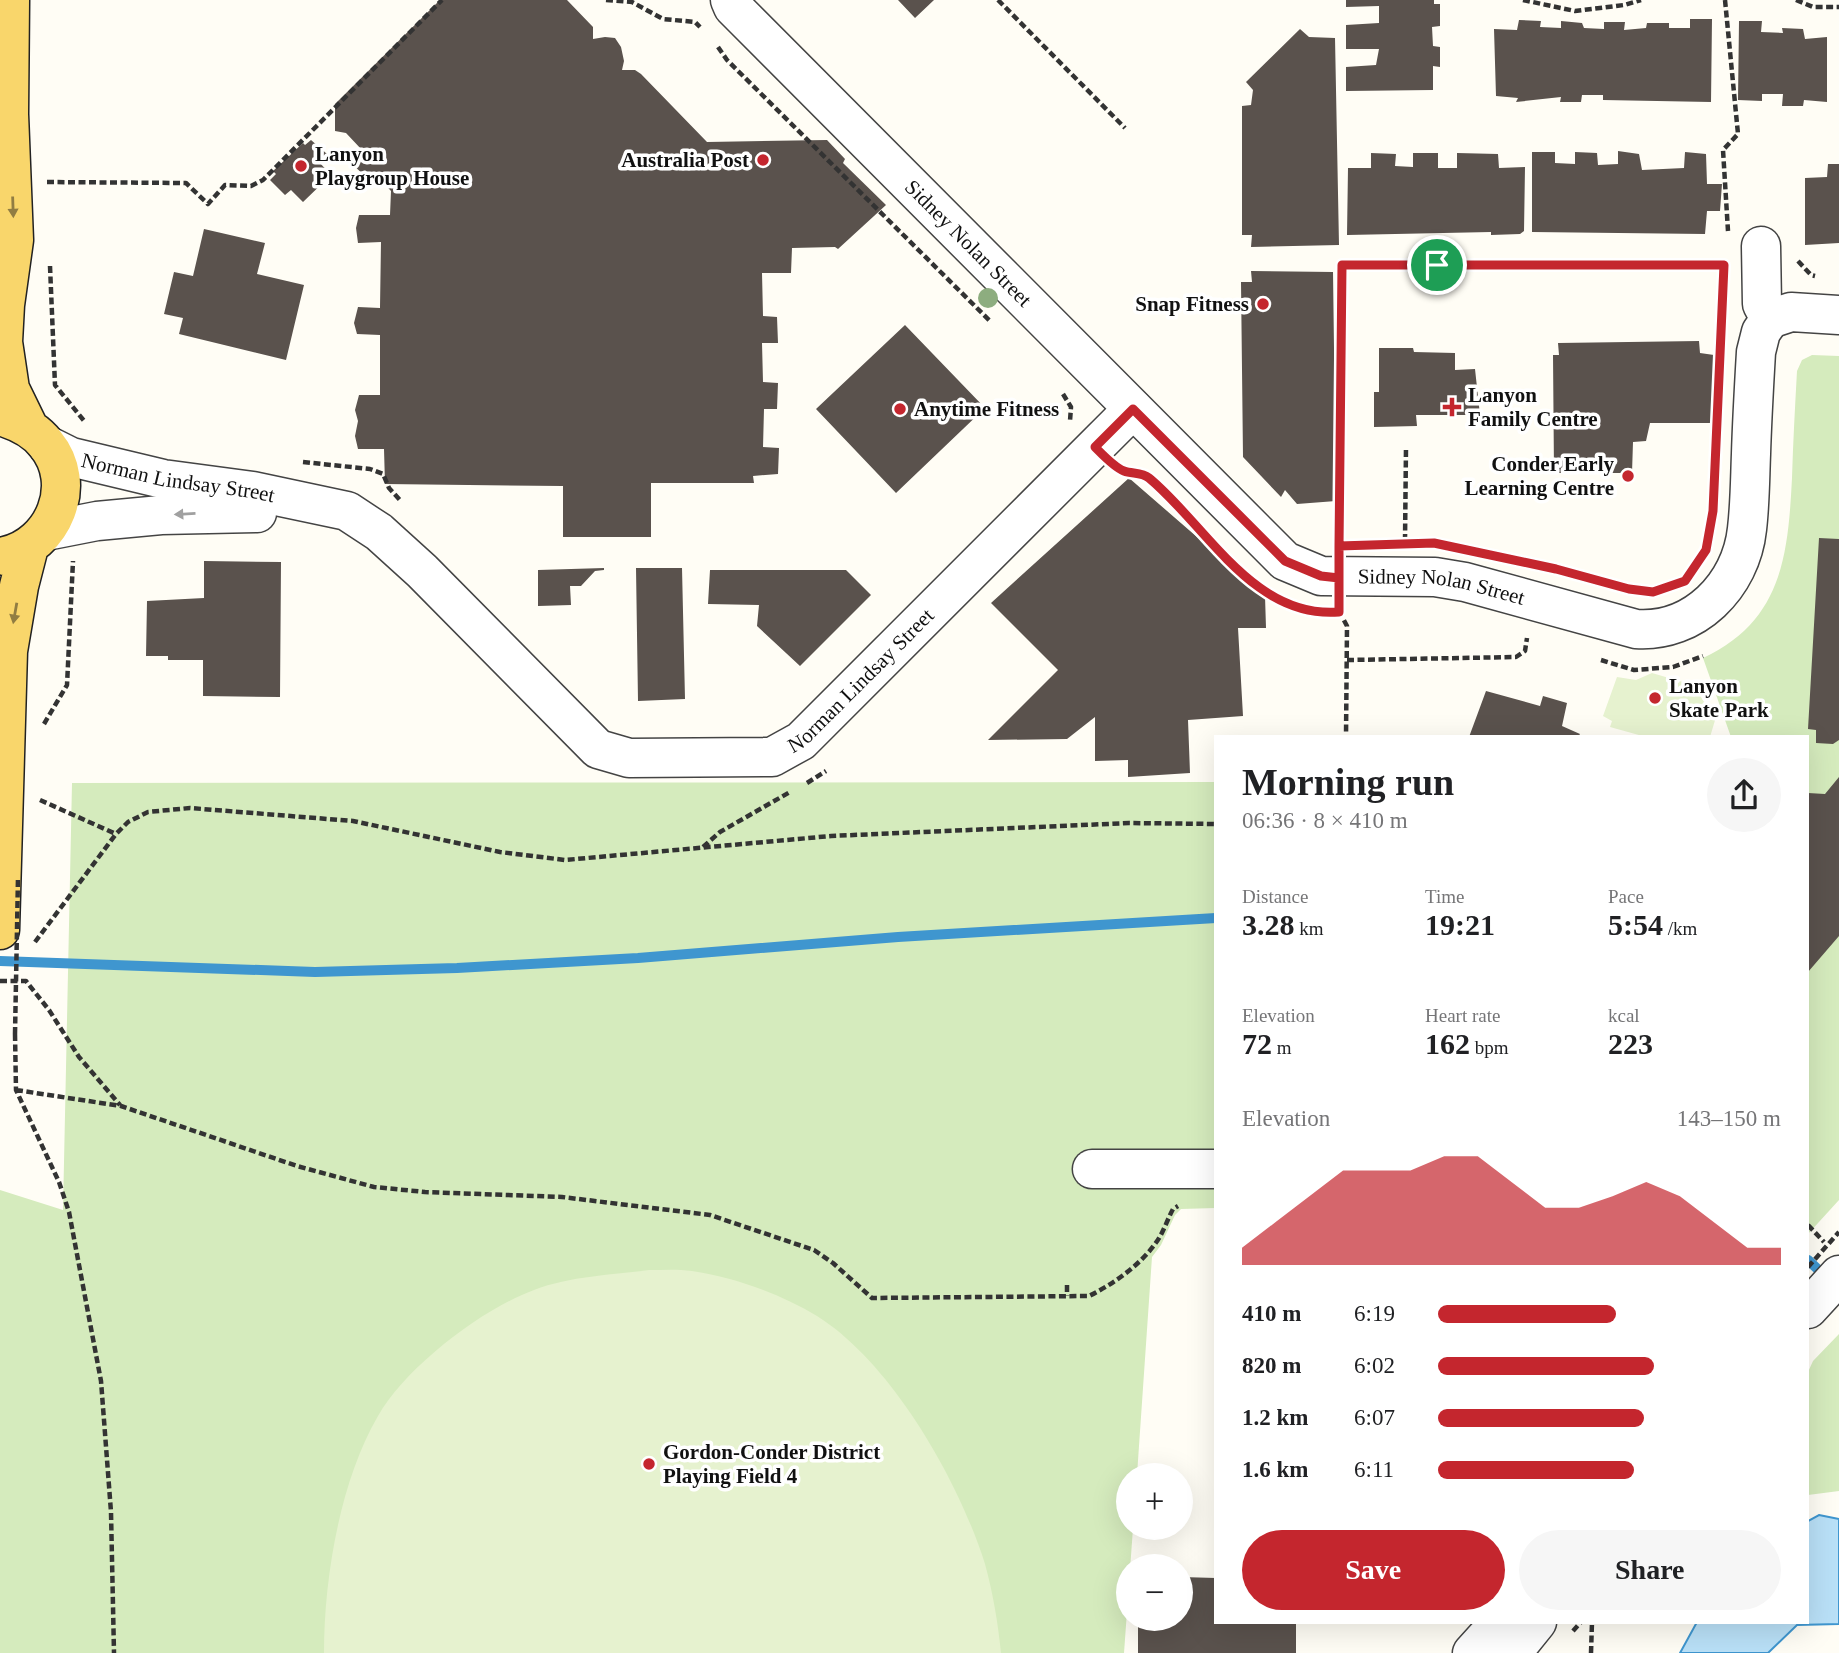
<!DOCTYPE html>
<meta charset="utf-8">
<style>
:root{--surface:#fff;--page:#f6f6f6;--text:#202124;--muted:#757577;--accent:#c4262e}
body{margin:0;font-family:"Times New Roman",serif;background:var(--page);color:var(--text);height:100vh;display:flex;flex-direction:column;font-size:26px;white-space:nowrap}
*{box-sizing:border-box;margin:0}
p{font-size:23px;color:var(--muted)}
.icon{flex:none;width:38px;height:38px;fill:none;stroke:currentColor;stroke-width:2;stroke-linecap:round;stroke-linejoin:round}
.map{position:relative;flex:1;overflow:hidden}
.drawer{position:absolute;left:1214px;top:735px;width:595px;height:889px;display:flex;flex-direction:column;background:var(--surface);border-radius:0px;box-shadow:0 7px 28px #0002}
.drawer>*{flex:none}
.buttons{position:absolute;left:1116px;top:1463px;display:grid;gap:14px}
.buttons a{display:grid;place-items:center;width:77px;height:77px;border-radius:50%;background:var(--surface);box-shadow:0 7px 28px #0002;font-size:35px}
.pin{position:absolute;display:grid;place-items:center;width:60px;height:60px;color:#fff;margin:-30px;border:4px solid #fff;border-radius:50%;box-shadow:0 2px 7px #0007}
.round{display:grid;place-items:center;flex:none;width:74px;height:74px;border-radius:37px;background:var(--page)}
.head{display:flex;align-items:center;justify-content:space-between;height:119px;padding:0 28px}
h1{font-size:38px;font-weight:700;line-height:52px}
.metrics{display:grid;grid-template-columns:repeat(3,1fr);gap:10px;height:119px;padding:7px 28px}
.metrics div{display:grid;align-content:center}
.metrics b{font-size:30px;font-weight:700}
.metrics small{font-size:19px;font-weight:400}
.metrics p{font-size:19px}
.chart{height:196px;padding:14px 28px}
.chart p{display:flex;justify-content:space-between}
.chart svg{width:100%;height:126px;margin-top:7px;fill:var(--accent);opacity:.7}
.cta{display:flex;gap:14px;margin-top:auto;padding:14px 28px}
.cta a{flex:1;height:80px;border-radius:42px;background:var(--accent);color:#fff;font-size:28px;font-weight:700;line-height:80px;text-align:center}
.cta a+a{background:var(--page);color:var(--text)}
ul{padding:0 28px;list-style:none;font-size:23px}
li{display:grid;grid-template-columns:112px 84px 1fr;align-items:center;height:52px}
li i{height:18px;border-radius:9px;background:var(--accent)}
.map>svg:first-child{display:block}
</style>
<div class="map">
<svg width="1839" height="1653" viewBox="0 0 1839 1653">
<rect width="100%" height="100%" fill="#fffdf5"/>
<path fill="#d5ebbd" d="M 1812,355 L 1839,356 L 1839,1200 L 1808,1234 L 1808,737 L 1731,737 L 1703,658 C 1782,621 1788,556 1792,478 C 1793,443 1795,407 1797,371 L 1802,360 Z
M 1216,782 L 1216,1208 L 1181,1209 L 1175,1215 L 1161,1245 L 1152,1257 L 1137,1475 L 1129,1475 L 1129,1528 L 1133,1528 L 1124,1653 L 0,1653 L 0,1190 L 63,1210 L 72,783 Z
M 1839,1334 L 1839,1491 L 1808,1495 L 1808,1372 L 1813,1361 Z"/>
<path fill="#e6f2cf" d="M 1652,673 L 1693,685 L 1710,711 L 1708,716 L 1716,717 L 1710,737 L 1646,737 L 1610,727 L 1612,721 L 1603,716 L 1617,677 L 1636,680 Z
M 649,1270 C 663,1270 678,1269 692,1271 C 734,1277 780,1294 817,1316 C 892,1363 959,1481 985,1564 C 993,1593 998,1623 1001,1653 L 324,1653 C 324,1578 340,1481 378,1416 C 406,1367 482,1309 534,1290 C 570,1276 612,1275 649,1270 Z"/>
<path fill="#b9e0f7" stroke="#3f96cf" stroke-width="2" d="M 1819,1515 L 1839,1519 L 1839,1624 L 1797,1625 L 1768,1653 L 1680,1653 L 1697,1622 L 1808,1622 L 1808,1521 Z"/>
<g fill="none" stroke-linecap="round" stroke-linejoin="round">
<path stroke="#3f96cf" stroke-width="10" d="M 0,961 L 315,972 L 457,968 L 638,958 L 898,937 L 1216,918
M 1808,1260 L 1827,1278"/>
</g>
<path fill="#5a524d" d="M 440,0 L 567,0 L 593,27 L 593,39 L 605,37 L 615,38 L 621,47 L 624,61 L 622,70 L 635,70 L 641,74 L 707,142 L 827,140 L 845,159 L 843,163 L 886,205 L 838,249 L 835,247 L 792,248 L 791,273 L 762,273 L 763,316 L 777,317 L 778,343 L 762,343 L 763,382 L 778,383 L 777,409 L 764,409 L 763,447 L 779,448 L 778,474 L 753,476 L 754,483 L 651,483 L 651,537 L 563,537 L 563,486 L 385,484 L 384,449 L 358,449 L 355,436 L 358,421 L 355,410 L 359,395 L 380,395 L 380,335 L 357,334 L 354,323 L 358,307 L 380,308 L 381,242 L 358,243 L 356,228 L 359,215 L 390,215 L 391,191 L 376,175 L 369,180 L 349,161 L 362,150 L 346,133 L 335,131 L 335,104 Z
M 898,0 L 934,0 L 915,18 Z
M 1346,0 L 1434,0 L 1434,4 L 1440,4 L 1440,26 L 1432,27 L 1433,46 L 1440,47 L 1440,67 L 1433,66 L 1433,90 L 1346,91 L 1346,67 L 1376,65 L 1379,49 L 1346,49 L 1346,25 L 1379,23 L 1379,6 L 1346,7 Z
M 1690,19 L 1712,19 L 1711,102 L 1603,100 L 1603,95 L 1582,95 L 1581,102 L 1560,102 L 1561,97 L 1516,102 L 1518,98 L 1496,96 L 1494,29 L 1517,30 L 1519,20 L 1541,21 L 1540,27 L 1561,28 L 1561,21 L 1582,23 L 1584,28 L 1604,29 L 1604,22 L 1625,22 L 1624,30 L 1646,28 L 1647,23 L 1669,23 L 1669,28 L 1690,28 Z
M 1739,21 L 1762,21 L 1761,32 L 1783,33 L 1782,28 L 1803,29 L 1805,39 L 1827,37 L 1827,102 L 1804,100 L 1803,106 L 1782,106 L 1783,94 L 1762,94 L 1762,101 L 1738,100 Z
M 1300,29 L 1309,37 L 1335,38 L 1339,245 L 1251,247 L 1252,235 L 1242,235 L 1242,106 L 1251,105 L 1253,90 L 1246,82 Z
M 311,140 L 327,154 L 319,162 L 331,175 L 303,202 L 291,190 L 285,195 L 270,180 L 276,174 L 273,171 L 303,143 L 305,145 Z
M 1618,151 L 1639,154 L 1642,170 L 1684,168 L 1685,152 L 1706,154 L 1707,184 L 1722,184 L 1720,211 L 1707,211 L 1705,234 L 1532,232 L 1532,152 L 1555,152 L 1555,163 L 1575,164 L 1575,152 L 1597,153 L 1598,165 L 1618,164 Z
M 1371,153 L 1396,154 L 1395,166 L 1413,167 L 1413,153 L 1438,153 L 1438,168 L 1457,168 L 1457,153 L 1498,154 L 1499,168 L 1525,167 L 1524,231 L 1520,234 L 1491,235 L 1491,232 L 1347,235 L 1348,168 L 1371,168 Z
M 1828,164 L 1839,164 L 1839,243 L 1805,245 L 1805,178 L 1827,177 Z
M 204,229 L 265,243 L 257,274 L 304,285 L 286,360 L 179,334 L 183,318 L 164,314 L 174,272 L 193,276 Z
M 1251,271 L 1333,272 L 1336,501 L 1297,504 L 1285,490 L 1281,497 L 1243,457 L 1241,282 L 1252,282 Z
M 905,325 L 985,408 L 896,493 L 816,409 Z
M 1699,341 L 1700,353 L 1714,355 L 1711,423 L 1650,423 L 1646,441 L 1633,442 L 1632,473 L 1554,473 L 1553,355 L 1559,355 L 1558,343 Z
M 1379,348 L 1413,348 L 1414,352 L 1455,353 L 1455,370 L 1475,369 L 1480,415 L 1416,415 L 1417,426 L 1374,427 L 1374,392 L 1379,392 Z
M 1129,478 L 1265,596 L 1266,628 L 1238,628 L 1243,716 L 1188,720 L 1190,773 L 1128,777 L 1128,760 L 1095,761 L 1095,717 L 1067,739 L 988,740 L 1058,670 L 991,603 Z
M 1819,538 L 1839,539 L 1839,740 L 1833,744 L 1816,743 L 1816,730 L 1808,729 Z
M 204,561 L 281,562 L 280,697 L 203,696 L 203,660 L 168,660 L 168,656 L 146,656 L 147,601 L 204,598 Z
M 604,568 L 604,570 L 595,571 L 581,586 L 570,586 L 571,605 L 538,606 L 538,570 Z
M 636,568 L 682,568 L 685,699 L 638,701 Z
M 710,570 L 846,570 L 871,595 L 800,666 L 757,626 L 759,605 L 708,604 Z
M 1486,691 L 1540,706 L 1543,696 L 1567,703 L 1562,726 L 1580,734 L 1578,737 L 1469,737 Z
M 1839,777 L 1839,936 L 1808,972 L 1808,793 L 1825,794 Z
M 1181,1577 L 1216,1578 L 1216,1622 L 1296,1622 L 1296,1653 L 1138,1653 L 1138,1619 L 1181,1619 Z"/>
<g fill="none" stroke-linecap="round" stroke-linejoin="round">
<defs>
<g id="minor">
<path id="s1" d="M 730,0 L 733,7 L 1285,561 L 1321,576 L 1435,577 L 1465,582 L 1636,629 C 1694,633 1741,586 1747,529 C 1750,504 1750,479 1751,454 C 1752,420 1754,386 1756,352 L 1761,332 L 1770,319 L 1762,304 L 1761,246"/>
<path d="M 1770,319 L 1791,312 L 1839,315"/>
<path id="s2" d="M 47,445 L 71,457 L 163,479 L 253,491 L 347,511 L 379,532 L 422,571 L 598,749 L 629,758 L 772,757 L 801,741 L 1133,409"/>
<path d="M 46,531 L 97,521 L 161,515 L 257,513"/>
<path d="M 1092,1169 L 1216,1169"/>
<path d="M 1808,1309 L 1839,1275"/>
<path d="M 1472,1653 L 1500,1622"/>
<path d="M 1512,1653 L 1537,1622"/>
</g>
<path id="major" d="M 10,0 L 9,114 L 14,240 L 5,305 L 3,342 L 10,389 L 29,428
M 5,556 C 54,545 79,484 46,444 C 36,431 21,423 6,418
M 0,930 L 8,651 L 19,586 L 29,547"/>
</defs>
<use href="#minor" stroke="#444" stroke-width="41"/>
<use href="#major" stroke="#222" stroke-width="41"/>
<path stroke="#333" stroke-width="4.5" stroke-dasharray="7 3.5" stroke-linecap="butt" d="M 606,0 L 632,2 L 663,19 L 695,22 L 700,27
M 998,0 L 1125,128
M 1523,0 L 1575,11 L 1624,5 L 1641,0
M 1725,0 L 1738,134 L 1723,150 L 1728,231
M 1796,0 L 1813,7 L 1839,7
M 718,47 L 727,60 L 990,321
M 47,182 L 186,183 L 208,204 L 225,185 L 251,186 L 263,180 L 442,0
M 1798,261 L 1811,275 L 1815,276
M 50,266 L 55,385 L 85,422
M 1719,341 L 1722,283
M 1063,394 L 1071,407 L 1070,421
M 303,462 L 370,469 L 383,474 L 389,488 L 400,500
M 1121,471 L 1147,476
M 1405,541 L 1406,447
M 1339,542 L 1342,265 L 1723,265 L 1725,261
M 1339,611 L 1347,626 L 1346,737
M 1347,660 L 1516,657 L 1525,651 L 1527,638
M 1601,660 L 1634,670 L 1673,667 L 1703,656
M 44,724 L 67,685 L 73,561
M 807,783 L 826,771
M 40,800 L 116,834
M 703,847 L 720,832 L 790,792
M 35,942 L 116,834 L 128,822 L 148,812 L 190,808 L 353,821 L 500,852 L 565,860 L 831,836 L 1129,823 L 1216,824
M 0,981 L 26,981 L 49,1010 L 79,1057 L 120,1105
M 15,1034 L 16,1090 L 59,1182 L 69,1212 L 101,1381 L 111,1512 L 114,1653
M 16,1090 L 121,1106 L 297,1166 L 374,1187 L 425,1192 L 562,1197 L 710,1215 L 814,1250 L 833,1263 L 872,1298 L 1089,1296 C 1113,1284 1139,1266 1155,1244 C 1163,1234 1167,1220 1173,1209 L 1178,1206
M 1808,1225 L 1824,1242
M 1067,1285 L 1067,1296
M 1573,1631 L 1581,1622
M 1591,1653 L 1592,1622"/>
<use href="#minor" stroke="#fff" stroke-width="38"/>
<use href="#major" stroke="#f9d66b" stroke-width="38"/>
<path stroke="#333" stroke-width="4.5" stroke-dasharray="7 3.5" stroke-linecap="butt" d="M 15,1034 L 18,877
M 1808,1267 L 1839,1232"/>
</g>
<circle fill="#8dad7f" cx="988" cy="298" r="10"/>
<defs><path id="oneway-solid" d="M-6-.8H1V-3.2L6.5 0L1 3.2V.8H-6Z" transform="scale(1.75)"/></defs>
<g fill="#917d42">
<use href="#oneway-solid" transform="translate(13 207) rotate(88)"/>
<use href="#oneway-solid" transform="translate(15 613) rotate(100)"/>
</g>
<use fill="#a0a0a0" href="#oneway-solid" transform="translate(185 514) rotate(177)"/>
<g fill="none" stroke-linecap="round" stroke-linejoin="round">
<defs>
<path id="route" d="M 1437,265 L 1342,265 L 1339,546 L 1339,578 L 1321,576 L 1285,561 L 1133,409 L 1095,447 C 1103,455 1114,467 1124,471 C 1132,474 1142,472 1149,478 C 1206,525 1253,619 1339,612 L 1339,546 L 1434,543 L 1556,569 L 1629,589 L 1653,592 L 1685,581 L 1706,550 L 1713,511 L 1724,265 L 1437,265"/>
</defs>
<use href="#route" stroke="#fff" stroke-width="14"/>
<use href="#route" stroke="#c4262e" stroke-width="9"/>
</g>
<g fill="#c4262e" stroke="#fff" stroke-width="2.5">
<circle cx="763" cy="160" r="7"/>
<circle cx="301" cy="166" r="7"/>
<circle cx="1263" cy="304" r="7"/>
<path d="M1448.5 396.5h7v7h7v7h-7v7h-7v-7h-7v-7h7z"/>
<circle cx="900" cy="409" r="7"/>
<circle cx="1628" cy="476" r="7"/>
<circle cx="1655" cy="698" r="7"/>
<circle cx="649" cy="1464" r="7"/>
</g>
<g text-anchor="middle" stroke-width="7" stroke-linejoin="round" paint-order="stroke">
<g font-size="21" font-weight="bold" fill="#111" stroke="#fff" text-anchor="start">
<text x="315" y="161">Lanyon<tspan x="315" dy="24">Playgroup House</tspan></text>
<text x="749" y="167" text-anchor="end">Australia Post</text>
<text x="1249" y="311" text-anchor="end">Snap Fitness</text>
<text x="1468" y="402">Lanyon<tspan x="1468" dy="24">Family Centre</tspan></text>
<text x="914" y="416">Anytime Fitness</text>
<text x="1614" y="471" text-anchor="end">Conder Early<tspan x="1614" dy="24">Learning Centre</tspan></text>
<text x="1669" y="693">Lanyon<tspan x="1669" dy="24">Skate Park</tspan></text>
<text x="663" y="1459">Gordon-Conder District<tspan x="663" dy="24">Playing Field 4</tspan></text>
</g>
<g font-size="21" fill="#111" stroke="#fff">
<text dy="7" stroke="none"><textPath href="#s1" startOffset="341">Sidney Nolan Street</textPath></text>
<text dy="7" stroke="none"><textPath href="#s2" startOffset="136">Norman Lindsay Street</textPath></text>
<text dy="7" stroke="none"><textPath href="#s1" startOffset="950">Sidney Nolan Street</textPath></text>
<text dy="7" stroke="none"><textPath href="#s2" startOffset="948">Norman Lindsay Street</textPath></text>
</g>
</g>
</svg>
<div class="buttons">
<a>+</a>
<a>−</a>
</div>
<div class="pin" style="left:1437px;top:265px;background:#1e9e55"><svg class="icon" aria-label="arrive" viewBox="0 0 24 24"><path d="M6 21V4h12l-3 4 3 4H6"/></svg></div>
<section class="drawer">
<div class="head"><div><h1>Morning run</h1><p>06:36 · 8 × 410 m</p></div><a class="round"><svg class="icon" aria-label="share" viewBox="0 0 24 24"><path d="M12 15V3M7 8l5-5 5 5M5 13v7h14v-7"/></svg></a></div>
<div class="metrics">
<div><p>Distance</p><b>3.28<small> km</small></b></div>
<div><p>Time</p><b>19:21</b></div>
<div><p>Pace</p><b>5:54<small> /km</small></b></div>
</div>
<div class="metrics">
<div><p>Elevation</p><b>72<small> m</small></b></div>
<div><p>Heart rate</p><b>162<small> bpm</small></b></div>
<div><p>kcal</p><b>223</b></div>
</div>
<div class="chart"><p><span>Elevation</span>143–150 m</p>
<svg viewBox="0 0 160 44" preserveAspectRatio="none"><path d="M0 44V38L10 29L20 20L30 11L40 11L50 11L60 6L70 6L80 15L90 24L100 24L110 20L120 15L130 20L140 29L150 38L160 38V44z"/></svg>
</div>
<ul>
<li><b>410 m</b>6:19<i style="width:52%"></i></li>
<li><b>820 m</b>6:02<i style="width:63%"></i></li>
<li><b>1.2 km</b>6:07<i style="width:60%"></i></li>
<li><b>1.6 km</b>6:11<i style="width:57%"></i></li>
</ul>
<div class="cta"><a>Save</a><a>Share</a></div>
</section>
</div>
